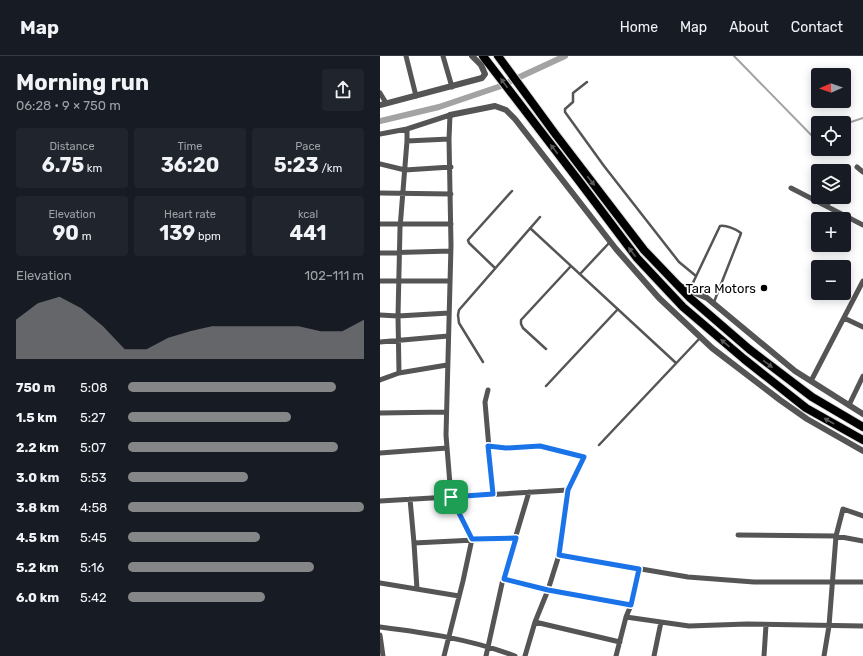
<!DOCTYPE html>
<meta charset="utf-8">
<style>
:root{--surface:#171b24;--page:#20242c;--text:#f1f3f6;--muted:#9ea1a6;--line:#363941;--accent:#858687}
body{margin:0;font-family:Rubik,sans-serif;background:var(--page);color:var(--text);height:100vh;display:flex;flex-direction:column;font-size:15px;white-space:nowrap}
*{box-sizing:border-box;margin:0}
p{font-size:13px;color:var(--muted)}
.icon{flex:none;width:22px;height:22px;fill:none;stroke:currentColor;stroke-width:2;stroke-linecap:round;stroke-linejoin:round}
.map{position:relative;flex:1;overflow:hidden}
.drawer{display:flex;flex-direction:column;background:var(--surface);width:380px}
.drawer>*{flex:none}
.needle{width:26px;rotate:268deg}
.buttons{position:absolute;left:431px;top:12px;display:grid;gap:8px}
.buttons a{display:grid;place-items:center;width:40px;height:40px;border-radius:4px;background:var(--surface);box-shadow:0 2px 10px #0003;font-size:20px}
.pin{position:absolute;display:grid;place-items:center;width:34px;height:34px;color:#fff;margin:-17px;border-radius:8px;box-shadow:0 2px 6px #0006}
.round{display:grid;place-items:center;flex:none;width:42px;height:42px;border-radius:4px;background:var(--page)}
.overview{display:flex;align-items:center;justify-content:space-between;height:68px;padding:0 16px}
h1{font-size:22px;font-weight:700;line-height:30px}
.stats{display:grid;grid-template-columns:repeat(3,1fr);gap:6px;height:68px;padding:4px 16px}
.stats div{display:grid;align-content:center;border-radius:4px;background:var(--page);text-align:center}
.stats b{font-size:20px;font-weight:700}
.stats small{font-size:11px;font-weight:400}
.stats p{font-size:11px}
.chart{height:112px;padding:8px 16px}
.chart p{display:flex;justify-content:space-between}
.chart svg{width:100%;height:72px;margin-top:4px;fill:var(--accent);opacity:.7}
ul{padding:0 16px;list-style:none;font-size:13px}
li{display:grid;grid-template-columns:64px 48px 1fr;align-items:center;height:30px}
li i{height:10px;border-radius:5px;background:var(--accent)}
header{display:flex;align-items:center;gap:24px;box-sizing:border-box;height:56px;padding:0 20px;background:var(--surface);border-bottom:1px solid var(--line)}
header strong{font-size:19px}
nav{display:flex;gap:22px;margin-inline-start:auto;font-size:14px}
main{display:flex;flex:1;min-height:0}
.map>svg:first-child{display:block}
</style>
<header>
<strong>Map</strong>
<nav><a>Home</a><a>Map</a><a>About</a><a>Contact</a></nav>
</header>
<main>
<section class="drawer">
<div class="overview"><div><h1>Morning run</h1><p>06:28 · 9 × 750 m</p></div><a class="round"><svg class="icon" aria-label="share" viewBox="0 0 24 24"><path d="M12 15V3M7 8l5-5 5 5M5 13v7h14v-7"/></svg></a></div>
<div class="stats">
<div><p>Distance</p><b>6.75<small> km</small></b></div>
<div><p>Time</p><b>36:20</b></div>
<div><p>Pace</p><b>5:23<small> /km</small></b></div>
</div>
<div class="stats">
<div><p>Elevation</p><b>90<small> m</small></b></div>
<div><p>Heart rate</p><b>139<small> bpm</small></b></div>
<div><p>kcal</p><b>441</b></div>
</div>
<div class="chart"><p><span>Elevation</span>102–111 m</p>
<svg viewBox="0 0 160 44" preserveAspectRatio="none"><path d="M0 44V20L10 10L20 6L30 13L40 24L50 38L60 38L70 31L80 27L90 24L100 24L110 24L120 24L130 24L140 27L150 27L160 20V44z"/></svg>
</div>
<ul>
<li><b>750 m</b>5:08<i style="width:88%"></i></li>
<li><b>1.5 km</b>5:27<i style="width:69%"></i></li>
<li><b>2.2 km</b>5:07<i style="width:89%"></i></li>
<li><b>3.0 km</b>5:53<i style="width:51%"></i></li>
<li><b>3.8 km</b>4:58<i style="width:100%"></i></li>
<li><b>4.5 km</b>5:45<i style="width:56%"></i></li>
<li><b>5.2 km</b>5:16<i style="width:79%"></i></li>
<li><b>6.0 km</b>5:42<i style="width:58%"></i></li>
</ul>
</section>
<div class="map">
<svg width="483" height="600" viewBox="0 0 483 600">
<rect width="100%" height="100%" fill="#fff"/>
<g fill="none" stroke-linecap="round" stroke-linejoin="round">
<path stroke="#a3a3a3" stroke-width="2" d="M 354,0 L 438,86
M 464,71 L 471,66 L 483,62"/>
<path stroke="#a3a3a3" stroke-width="6" d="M 0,65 L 59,51 L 118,31 L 185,0"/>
<defs>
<path id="trunk" d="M 103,0 L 199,125 L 257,202 L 303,251 L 364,303 L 426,352 L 483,384
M 118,0 L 176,79 L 264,194 L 310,242 L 369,293 L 432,341 L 483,371"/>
</defs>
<use href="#trunk" stroke="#dbdbdb" stroke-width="10"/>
<path stroke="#555" stroke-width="2.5" d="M 207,26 L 193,37 L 193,46 L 185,53 L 185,56 L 224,110 L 299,206 L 316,220
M 150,172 L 296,307
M 115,212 L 89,187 L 88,184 L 132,135
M 200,218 L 230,186
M 310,233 L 340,170 C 346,169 356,173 361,177 L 360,180 L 334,246
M 166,293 L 143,272 L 141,268 L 141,264 L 191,210
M 103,306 L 79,267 L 78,259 L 79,254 L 160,161
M 166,330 L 238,253
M 219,389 L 320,282"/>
<path stroke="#555" stroke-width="5" d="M 26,0 L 36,40
M 63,0 L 72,31
M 0,37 L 6,47
M 0,78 L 27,73 L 70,59 L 69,83 L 71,189 L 66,379 L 71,441 L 92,483 L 83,525 L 64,600
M 27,85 L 69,83
M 0,108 L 25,114 L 71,111
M 477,111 L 483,116
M 411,132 L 483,169
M 0,137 L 71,138
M 446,150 L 453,141
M 0,168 L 71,168
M 0,197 L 71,195
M 0,225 L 70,225
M 0,259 L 18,260 L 69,257
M 464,262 L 483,271
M 0,286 L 68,280
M 19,317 L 67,309
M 0,324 L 19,317 L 18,260 L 20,172 L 27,85 L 27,73
M 431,325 L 483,225
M 108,334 L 105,346 L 113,438
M 469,349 L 483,320
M 0,357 L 66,356
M 108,390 L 126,392 L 160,390 L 204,401 L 188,434
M 0,397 L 67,392
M 30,443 L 34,487 L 136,482
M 0,445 L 188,434 L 179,499 L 308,521 L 374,526 L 483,526
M 358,479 L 456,480 L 483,485
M 34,487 L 37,533
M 179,499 L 168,534 L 251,549 L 246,561 L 309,570 L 367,568 L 483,570
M 123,523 L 168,534 L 155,566 L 145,600
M 0,527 L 79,540
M 251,549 L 259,513
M 155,566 L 240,586
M 0,571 C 47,577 90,583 135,600
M 0,579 L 3,600
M 106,600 L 123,523 L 149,436
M 236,600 L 246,561
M 274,600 L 281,566
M 384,600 L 386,569
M 444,600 L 449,570 L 456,480 L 463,453 L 483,460"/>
<path stroke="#555" stroke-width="6" d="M 0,49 L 102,22 L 105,18 L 101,9 L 92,0
M 70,59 L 115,50 L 126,54 L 135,63 L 236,193 L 279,242 L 332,292 L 400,344 L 427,363 L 483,395
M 300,230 L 327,242 L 415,315 L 483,358"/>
<use href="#trunk" stroke="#000" stroke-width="8"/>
</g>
<defs><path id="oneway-solid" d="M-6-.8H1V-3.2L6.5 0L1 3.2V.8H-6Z"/></defs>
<g fill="#595959">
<use href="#oneway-solid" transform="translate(124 27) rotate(-126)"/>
<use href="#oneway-solid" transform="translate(174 93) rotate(-128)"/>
<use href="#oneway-solid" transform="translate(211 125) rotate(52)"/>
<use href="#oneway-solid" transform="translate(252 196) rotate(-127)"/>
<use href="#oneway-solid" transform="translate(345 287) rotate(-140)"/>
<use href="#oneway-solid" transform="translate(388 308) rotate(37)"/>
<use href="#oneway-solid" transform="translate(449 365) rotate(-150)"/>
</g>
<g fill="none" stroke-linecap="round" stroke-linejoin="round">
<defs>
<path id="route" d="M 108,390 L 126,392 L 160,390 L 204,401 L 188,434 L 179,499 L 259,513 L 251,549 L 168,534 L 124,523 L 136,482 L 92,483 L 71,441 L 113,438 Z"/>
</defs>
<use href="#route" stroke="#fff" stroke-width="8"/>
<use href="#route" stroke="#1a73e8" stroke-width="5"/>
</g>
<circle fill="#000" stroke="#fff" stroke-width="1.5" cx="384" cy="232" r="4"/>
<g text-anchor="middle" stroke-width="3.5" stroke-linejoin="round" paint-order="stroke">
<g font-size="13" fill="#000" stroke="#fff" text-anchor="end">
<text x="376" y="237">Tara Motors</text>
</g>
</g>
</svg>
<div class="buttons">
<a><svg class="needle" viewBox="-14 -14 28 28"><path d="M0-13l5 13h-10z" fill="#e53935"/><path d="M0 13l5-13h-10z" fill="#9ea1a6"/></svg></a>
<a><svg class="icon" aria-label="locate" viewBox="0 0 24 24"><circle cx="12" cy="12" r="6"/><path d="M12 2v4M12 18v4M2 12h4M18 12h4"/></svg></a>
<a><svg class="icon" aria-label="layers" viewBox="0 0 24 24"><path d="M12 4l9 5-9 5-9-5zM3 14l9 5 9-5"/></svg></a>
<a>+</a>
<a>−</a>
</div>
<div class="pin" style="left:71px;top:441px;background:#1e9e55"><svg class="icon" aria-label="arrive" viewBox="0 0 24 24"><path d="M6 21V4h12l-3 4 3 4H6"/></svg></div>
</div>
</main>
